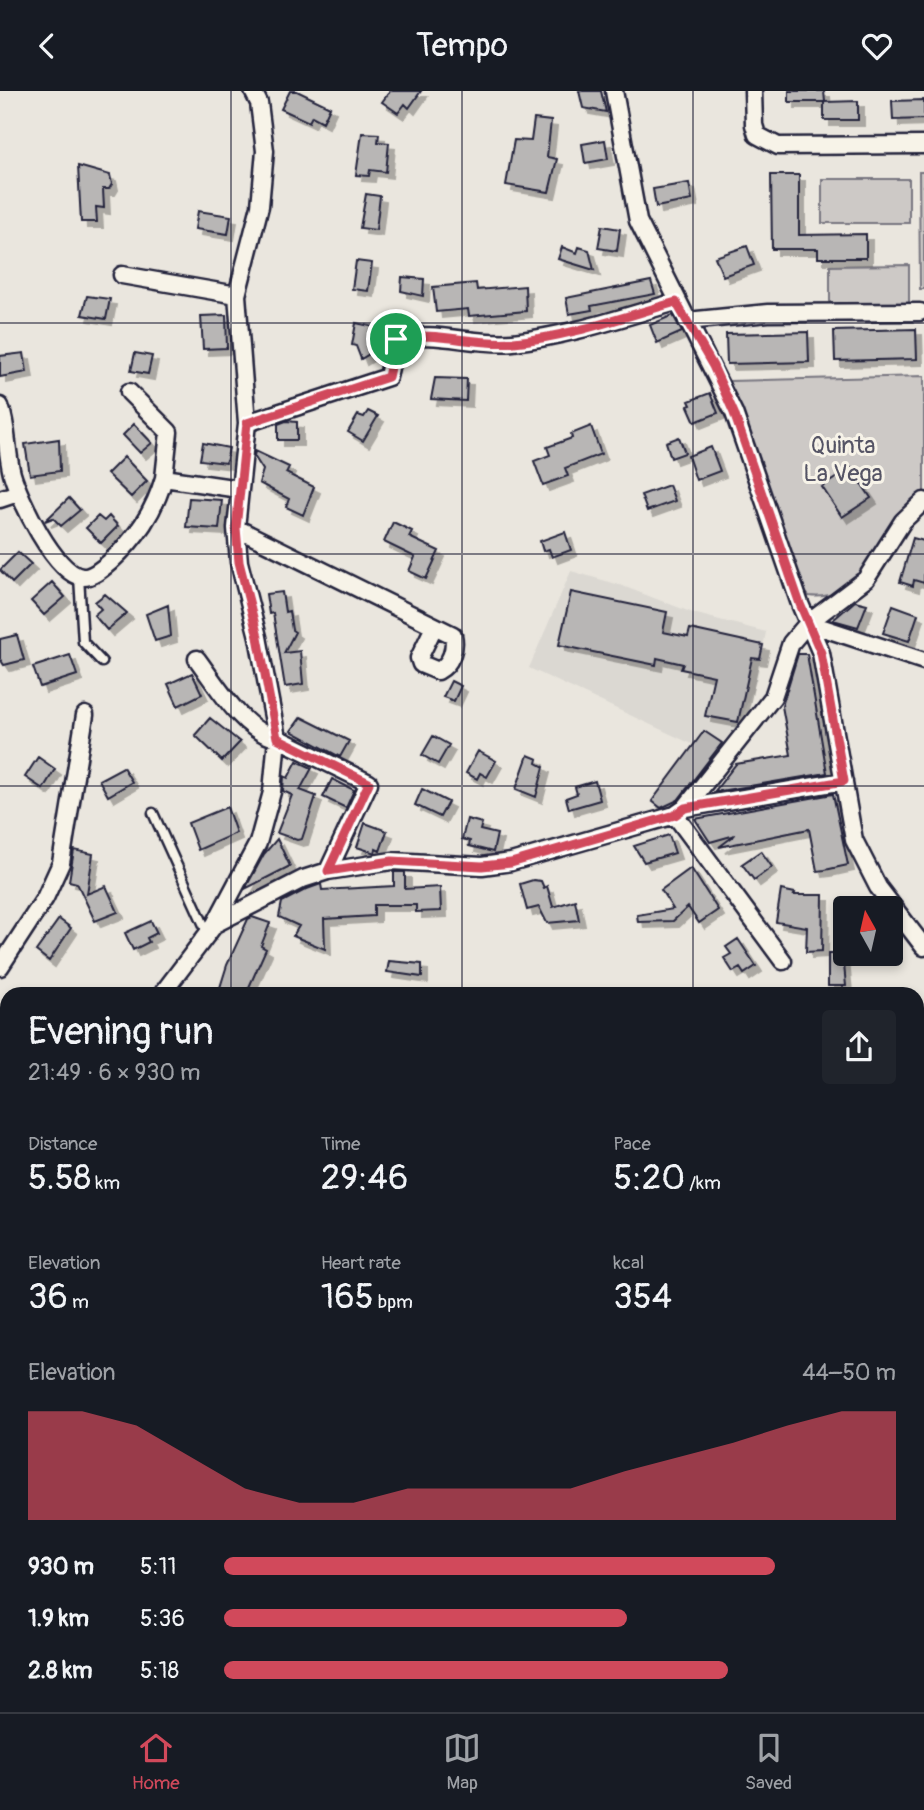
<!DOCTYPE html>
<meta charset="utf-8">
<style>
:root{--surface:#171b24;--page:#20242c;--text:#f1f3f6;--muted:#9ea1a6;--line:#363941;--accent:#d1495b}
body{margin:0;font-family:Pangolin,sans-serif;background:var(--page);color:var(--text);height:100vh;display:flex;flex-direction:column;font-size:26px;white-space:nowrap}
*{box-sizing:border-box;margin:0}
p{font-size:23px;color:var(--muted)}
.icon{flex:none;width:38px;height:38px;fill:none;stroke:currentColor;stroke-width:2;stroke-linecap:round;stroke-linejoin:round}
.map{position:relative;flex:1;overflow:hidden}
.details{position:absolute;left:0px;top:896px;width:924px;height:726px;display:flex;flex-direction:column;background:var(--surface);border-radius:21px 21px 0 0;box-shadow:0 4px 10px #0003}
.details>*{flex:none}
.needle{width:46px;rotate:352deg}
.tools{position:absolute;left:833px;top:805px;display:grid;gap:14px}
.tools a{display:grid;place-items:center;width:70px;height:70px;border-radius:7px;background:var(--surface);box-shadow:0 4px 10px #0003;font-size:35px}
.pin{position:absolute;display:grid;place-items:center;width:60px;height:60px;color:#fff;margin:-30px;border:4px solid #fff;border-radius:50%;box-shadow:0 2px 7px #0007}
.round{display:grid;place-items:center;flex:none;width:74px;height:74px;border-radius:7px;background:var(--page)}
.head{display:flex;align-items:center;justify-content:space-between;height:119px;padding:0 28px}
h1{font-size:38px;font-weight:600;line-height:52px}
.metrics{display:grid;grid-template-columns:repeat(3,1fr);gap:10px;height:119px;padding:7px 28px}
.metrics div{display:grid;align-content:center}
.metrics b{font-size:35px;font-weight:600}
.metrics small{font-size:19px;font-weight:400}
.metrics p{font-size:19px}
.chart{height:196px;padding:14px 28px}
.chart p{display:flex;justify-content:space-between}
.chart svg{width:100%;height:126px;margin-top:7px;fill:var(--accent);opacity:.7}
ul{padding:0 28px;list-style:none;font-size:23px}
li{display:grid;grid-template-columns:112px 84px 1fr;align-items:center;height:52px}
li i{height:18px;border-radius:9px;background:var(--accent)}
header{display:flex;justify-content:space-between;align-items:center;height:91px;padding:0 28px;background:var(--surface);font-size:32px;font-weight:600}
.menu{display:flex;justify-content:space-around;align-items:center;height:98px;border-top:2px solid var(--line);background:var(--surface);font-size:19px;color:var(--muted)}
.menu a{display:grid;justify-items:center;gap:4px}
.menu .on{color:var(--accent)}
.map>svg:first-child{display:block}
</style>
<header><svg class="icon" aria-label="back" viewBox="0 0 24 24"><path d="M15 5l-7 7 7 7"/></svg>Tempo<svg class="icon" aria-label="heart" viewBox="0 0 24 24"><path d="M12 20l-8-8c-3-5 5-10 8-4 3-6 11-1 8 4z"/></svg></header>
<div class="map">
<svg width="924" height="1621" viewBox="0 0 924 1621">
<defs>
<filter id="shadow"><feDropShadow dx="6" dy="6" stdDeviation="0" flood-color="#0004"/></filter>
</defs>
<rect width="100%" height="100%" fill="#eae6de"/>
<filter id="ink" filterUnits="userSpaceOnUse"><feTurbulence type="fractalNoise" baseFrequency=".0143" numOctaves="2"/><feDisplacementMap in="SourceGraphic" scale="14" xChannelSelector="R" yChannelSelector="G"/><feConvolveMatrix kernelMatrix="1 2 1 2 8 2 1 2 1" color-interpolation-filters="sRGB"/></filter>
<g filter="url(#ink)">
<path fill="#dbd8d2" d="M 571,480 L 620,494 L 693,522 L 766,541 L 757,588 L 740,631 L 722,652 L 704,640 L 694,654 L 529,577 Z"/>
<path fill="#cdc9c6" stroke="#787680" stroke-width="2" d="M 919,81 L 924,81 L 924,198 L 920,198 Z
M 822,88 L 909,88 L 909,132 L 822,132 Z
M 909,174 L 909,214 L 830,214 L 830,175 Z
M 924,285 L 924,402 C 919,406 912,410 907,416 C 878,447 863,512 809,505 L 804,500 L 729,290 Z
M 917,1207 L 924,1211 L 924,1559 L 917,1561 Z
M 7,1260 L 7,1343 L 0,1337 L 5,1329 L 0,1324 L 0,1263 Z
M 7,1594 L 7,1615 L 36,1615 L 33,1621 L 0,1621 L 0,1599 Z
M 58,1615 L 162,1615 L 164,1621 L 67,1621 Z
M 202,1615 L 710,1615 L 689,1621 L 202,1621 Z"/>
<path fill="#b8b6b5" stroke="#22223b" stroke-width="2" filter="url(#shadow)" d="M 290,0 L 297,0 L 330,16 L 323,31 L 312,25 L 309,31 L 281,18 Z
M 390,0 L 421,0 L 409,17 L 405,13 L 398,22 L 382,11 Z
M 579,0 L 601,0 L 606,21 L 583,17 Z
M 789,0 L 824,0 L 825,11 L 858,10 L 858,29 L 824,29 L 824,11 L 789,11 Z
M 924,9 L 924,28 L 893,29 L 892,10 Z
M 534,28 L 551,30 L 547,66 L 557,68 L 549,101 L 506,94 L 514,49 L 531,50 Z
M 362,42 L 379,43 L 378,51 L 389,52 L 386,81 L 370,79 L 369,85 L 356,84 Z
M 605,49 L 608,68 L 585,72 L 582,53 Z
M 78,75 L 110,84 L 112,93 L 109,98 L 103,98 L 104,117 L 96,116 L 97,131 L 81,131 Z
M 771,84 L 799,84 L 799,144 L 866,143 L 866,167 L 818,167 L 818,158 L 772,158 Z
M 689,92 L 692,109 L 656,116 L 653,98 Z
M 366,103 L 380,105 L 376,139 L 360,137 Z
M 198,120 L 231,125 L 228,143 L 195,138 Z
M 602,135 L 620,138 L 617,160 L 598,157 Z
M 747,155 L 754,174 L 723,185 L 715,166 Z
M 562,156 L 577,162 L 579,156 L 589,159 L 594,179 L 558,168 Z
M 356,170 L 372,172 L 368,200 L 352,198 Z
M 402,186 L 424,188 L 423,205 L 401,200 Z
M 651,190 L 655,203 L 591,215 L 592,219 L 569,223 L 566,207 Z
M 476,192 L 477,199 L 525,195 L 526,220 L 469,225 L 468,218 L 436,221 L 433,196 Z
M 87,205 L 110,208 L 106,228 L 82,224 Z
M 226,224 L 227,257 L 203,258 L 201,225 Z
M 673,224 L 682,241 L 657,252 L 650,234 Z
M 356,232 L 375,236 L 369,263 L 361,268 L 356,255 L 352,254 Z
M 916,238 L 917,268 L 835,270 L 834,240 Z
M 808,241 L 809,271 L 727,273 L 726,243 Z
M 24,262 L 27,281 L 0,286 L 0,265 Z
M 135,262 L 152,265 L 148,283 L 131,280 Z
M 435,287 L 467,288 L 466,310 L 431,308 Z
M 710,302 L 718,322 L 695,331 L 688,315 L 691,314 L 689,310 Z
M 368,320 L 378,325 L 363,350 L 348,341 L 358,324 L 364,326 Z
M 286,330 L 297,331 L 297,349 L 278,349 L 278,333 Z
M 134,333 L 152,352 L 140,362 L 123,344 Z
M 591,335 L 601,363 L 565,377 L 568,385 L 543,394 L 534,370 L 550,364 L 547,356 L 572,347 L 571,343 Z
M 679,346 L 685,362 L 671,367 L 666,351 Z
M 59,348 L 60,380 L 30,384 L 25,353 Z
M 203,352 L 229,357 L 226,372 L 200,369 Z
M 711,356 L 720,380 L 696,389 L 688,365 Z
M 255,360 L 289,376 L 286,382 L 314,396 L 303,424 L 286,416 L 289,408 L 259,392 L 263,379 L 254,365 Z
M 124,366 L 147,390 L 131,406 L 107,383 Z
M 851,377 L 871,407 L 842,426 L 822,396 Z
M 669,394 L 675,410 L 647,420 L 641,404 Z
M 69,407 L 80,419 L 61,435 L 53,427 L 45,430 Z
M 189,407 L 222,409 L 219,438 L 186,436 Z
M 98,425 L 104,430 L 109,425 L 118,435 L 101,452 L 86,437 Z
M 393,431 L 412,440 L 409,446 L 439,460 L 426,488 L 409,480 L 415,466 L 384,451 Z
M 565,441 L 571,459 L 552,466 L 549,458 L 543,460 L 540,450 Z
M 913,447 L 924,450 L 924,492 L 914,489 L 913,495 L 900,491 Z
M 18,461 L 31,473 L 12,492 L 0,479 Z
M 52,491 L 65,506 L 44,524 L 31,510 Z
M 282,501 L 285,521 L 289,520 L 292,539 L 295,541 L 284,562 L 300,560 L 303,593 L 285,596 L 273,522 L 269,523 L 266,503 Z
M 571,501 L 667,521 L 663,541 L 688,546 L 690,538 L 763,554 L 760,568 L 752,567 L 738,631 L 705,625 L 714,585 L 681,578 L 683,573 L 657,567 L 656,574 L 559,554 Z
M 105,503 L 127,522 L 107,539 L 94,524 L 101,518 L 95,511 Z
M 855,510 L 867,513 L 858,536 L 833,529 Z
M 168,514 L 171,545 L 155,550 L 146,523 Z
M 893,514 L 918,523 L 909,550 L 883,542 Z
M 17,544 L 24,569 L 4,574 L 0,568 L 0,548 Z
M 798,563 L 807,563 L 827,682 L 714,701 L 736,673 L 791,664 L 782,615 Z
M 70,564 L 77,584 L 40,596 L 33,576 Z
M 192,582 L 202,603 L 178,615 L 168,593 Z
M 451,590 L 461,595 L 454,610 L 443,606 Z
M 301,626 L 349,650 L 340,666 L 291,640 Z
M 210,627 L 240,651 L 222,670 L 195,644 Z
M 704,640 L 722,652 L 678,709 L 661,717 L 652,710 Z
M 433,645 L 449,654 L 438,673 L 422,664 Z
M 478,660 L 496,670 L 487,686 L 480,682 L 477,688 L 466,682 Z
M 528,664 L 538,668 L 537,672 L 544,676 L 536,706 L 516,698 Z
M 38,666 L 55,678 L 43,698 L 25,686 Z
M 297,670 L 312,677 L 300,699 L 316,705 L 302,748 L 297,749 L 277,742 L 292,704 L 283,700 L 284,685 L 288,687 Z
M 123,676 L 132,691 L 108,705 L 99,689 Z
M 332,688 L 354,699 L 346,717 L 323,706 Z
M 595,690 L 600,709 L 569,718 L 566,707 L 577,703 L 575,696 Z
M 422,698 L 448,711 L 440,726 L 415,714 Z
M 833,703 L 848,774 L 825,779 L 817,780 L 809,738 L 719,756 L 735,744 L 710,751 L 695,728 Z
M 227,716 L 236,742 L 198,759 L 188,732 Z
M 467,728 L 482,732 L 480,739 L 497,743 L 493,761 L 469,755 L 470,750 L 462,748 Z
M 365,732 L 387,740 L 380,760 L 376,758 L 375,762 L 357,756 Z
M 669,744 L 675,762 L 644,771 L 634,755 Z
M 277,748 L 290,775 L 245,798 L 264,763 Z
M 74,759 L 93,763 L 87,803 L 106,795 L 118,821 L 95,830 L 77,792 L 69,790 Z
M 761,760 L 772,776 L 754,789 L 742,773 Z
M 691,777 L 718,819 L 699,832 L 688,816 L 673,830 L 638,831 L 637,824 L 673,818 L 661,799 Z
M 394,781 L 405,781 L 405,798 L 440,796 L 441,820 L 416,821 L 416,814 L 374,814 L 374,825 L 324,828 L 325,858 L 293,845 L 299,835 L 279,826 L 282,811 L 307,798 L 321,793 L 322,799 L 394,795 Z
M 533,789 L 541,790 L 544,797 L 547,795 L 553,816 L 575,809 L 579,829 L 547,832 L 539,816 L 527,819 L 520,793 Z
M 781,799 L 795,802 L 794,804 L 823,804 L 822,860 L 806,861 L 807,836 L 776,831 Z
M 252,826 L 270,832 L 261,855 L 266,858 L 246,903 L 218,903 L 227,874 L 248,828 Z
M 59,828 L 71,837 L 49,870 L 36,860 Z
M 151,830 L 157,842 L 147,847 L 149,851 L 133,859 L 125,842 Z
M 738,848 L 756,875 L 744,883 L 740,877 L 733,881 L 724,867 L 731,863 L 726,856 Z
M 828,863 L 843,863 L 846,895 L 828,895 Z
M 389,870 L 422,873 L 422,886 L 387,881 Z"/>
<g fill="none" stroke-linecap="round" stroke-linejoin="round">
<defs>
<path id="lane" d="M 79,486 L 83,551 L 102,571
M 153,722 L 208,843"/>
<path id="street" d="M 614,0 L 638,130 L 734,322 L 800,513 L 821,562 L 854,749 L 878,796 L 924,856
M 753,0 L 754,34 L 757,44 L 778,55 L 924,54
M 122,184 L 237,204
M 687,230 L 768,222 L 920,221
M 129,301 L 169,341 L 164,387
M 0,315 C 8,337 6,360 12,383 C 19,407 55,483 82,486 C 92,487 103,477 110,471 C 136,447 154,422 164,387 L 239,398
M 247,332 L 388,286 L 396,248 C 436,239 474,255 513,251 C 568,245 623,226 676,211
M 0,408 L 18,402
M 236,437 L 453,544 C 456,558 451,573 438,580 L 421,573 L 419,567 L 434,536
M 808,532 L 924,570
M 197,568 C 215,592 245,643 277,647 L 369,692 L 328,780
M 685,717 L 844,690
M 675,724 L 783,870
M 215,833 L 258,752 L 272,701 L 277,647 L 258,546 L 239,471 L 236,437 L 247,332 L 237,204 L 260,115 L 265,60 L 259,12 L 253,0
M 0,876 L 45,807 L 61,772 L 85,624
M 162,903 L 215,833 L 303,788 L 328,780 L 392,770 L 482,775 L 511,771 L 675,724 L 685,717 L 773,606 L 791,552 L 808,532 L 866,488 L 903,430 L 924,410
M 0,930 L 6,943
M 917,1102 L 924,1090
M 917,1184 L 924,1187
M 0,1352 L 7,1357
M 0,1389 L 7,1385
M 0,1514 L 7,1524
M 0,1585 L 7,1581
M 0,1612 L 7,1607
M 178,1615 L 180,1621"/>
</defs>
<use href="#lane" stroke="#22223b" stroke-width="13"/>
<use href="#street" stroke="#22223b" stroke-width="21"/>
<use href="#lane" stroke="#f7f3e8" stroke-width="8"/>
<use href="#street" stroke="#f7f3e8" stroke-width="16"/>
<path stroke="#22223b" stroke-width="4.5" stroke-dasharray="10 5" stroke-linecap="butt" d="M 917,1588 L 924,1586
M 798,1621 L 819,1615"/>
</g>
</g>
<g fill="none" stroke-linecap="round" stroke-linejoin="round" filter="url(#ink)">
<defs>
<path id="route" d="M 676,211 L 713,275 L 734,322 L 800,513 L 821,562 L 844,690 L 685,717 L 675,724 L 511,772 L 482,775 L 392,770 L 328,780 L 369,692 L 277,647 L 258,546 L 239,471 L 236,437 L 247,332 L 388,286 L 396,248 C 436,239 474,255 514,251 C 568,246 623,226 676,211 Z"/>
</defs>
<use href="#route" stroke="#fff" stroke-width="14"/>
<use href="#route" stroke="#d1495b" stroke-width="9"/>
</g>
<path fill="none" stroke="#22223b" stroke-width="2" stroke-opacity="0.55" d="M 231,0 L 231,903M 462,0 L 462,903M 693,0 L 693,903M 0,232 L 924,232M 0,463 L 924,463M 0,695 L 924,695M 0,926 L 7,926M 917,926 L 924,926M 0,1158 L 7,1158M 917,1158 L 924,1158M 0,1389 L 7,1389M 917,1389 L 924,1389M 231,1615 L 231,1621M 462,1615 L 462,1621M 693,1615 L 693,1621"/>
<g text-anchor="middle" stroke-width="6" stroke-linejoin="round" paint-order="stroke">
<g font-size="24" fill="#555465" stroke="#f7f3e8">
<text x="843" y="362">Quinta<tspan x="843" dy="28">La Vega</tspan></text>
</g>
</g>
</svg>
<div class="tools">
<a><svg class="needle" viewBox="-14 -14 28 28"><path d="M0-13l5 13h-10z" fill="#e53935"/><path d="M0 13l5-13h-10z" fill="#9ea1a6"/></svg></a>
</div>
<div class="pin" style="left:396px;top:248px;background:#1e9e55"><svg class="icon" aria-label="arrive" viewBox="0 0 24 24"><path d="M6 21V4h12l-3 4 3 4H6"/></svg></div>
<section class="details">
<div class="head"><div><h1>Evening run</h1><p>21:49 · 6 × 930 m</p></div><a class="round"><svg class="icon" aria-label="share" viewBox="0 0 24 24"><path d="M12 15V3M7 8l5-5 5 5M5 13v7h14v-7"/></svg></a></div>
<div class="metrics">
<div><p>Distance</p><b>5.58<small> km</small></b></div>
<div><p>Time</p><b>29:46</b></div>
<div><p>Pace</p><b>5:20<small> /km</small></b></div>
</div>
<div class="metrics">
<div><p>Elevation</p><b>36<small> m</small></b></div>
<div><p>Heart rate</p><b>165<small> bpm</small></b></div>
<div><p>kcal</p><b>354</b></div>
</div>
<div class="chart"><p><span>Elevation</span>44–50 m</p>
<svg viewBox="0 0 160 44" preserveAspectRatio="none"><path d="M0 44V6L10 6L20 11L30 22L40 33L50 38L60 38L70 33L80 33L90 33L100 33L110 27L120 22L130 17L140 11L150 6L160 6V44z"/></svg>
</div>
<ul>
<li><b>930 m</b>5:11<i style="width:82%"></i></li>
<li><b>1.9 km</b>5:36<i style="width:60%"></i></li>
<li><b>2.8 km</b>5:18<i style="width:75%"></i></li>
</ul>
</section>
</div>
<nav class="menu">
<a class="on"><svg class="icon" aria-label="home" viewBox="0 0 24 24"><path d="M3 11l9-7 9 7M6 9v11h12V9"/></svg>Home</a>
<a><svg class="icon" aria-label="map" viewBox="0 0 24 24"><path d="M3 6l6-2 6 2 6-2v14l-6 2-6-2-6 2zM9 4v14M15 6v14"/></svg>Map</a>
<a><svg class="icon" aria-label="saved" viewBox="0 0 24 24"><path d="M7 4h10v16l-5-4-5 4z"/></svg>Saved</a>
</nav>
